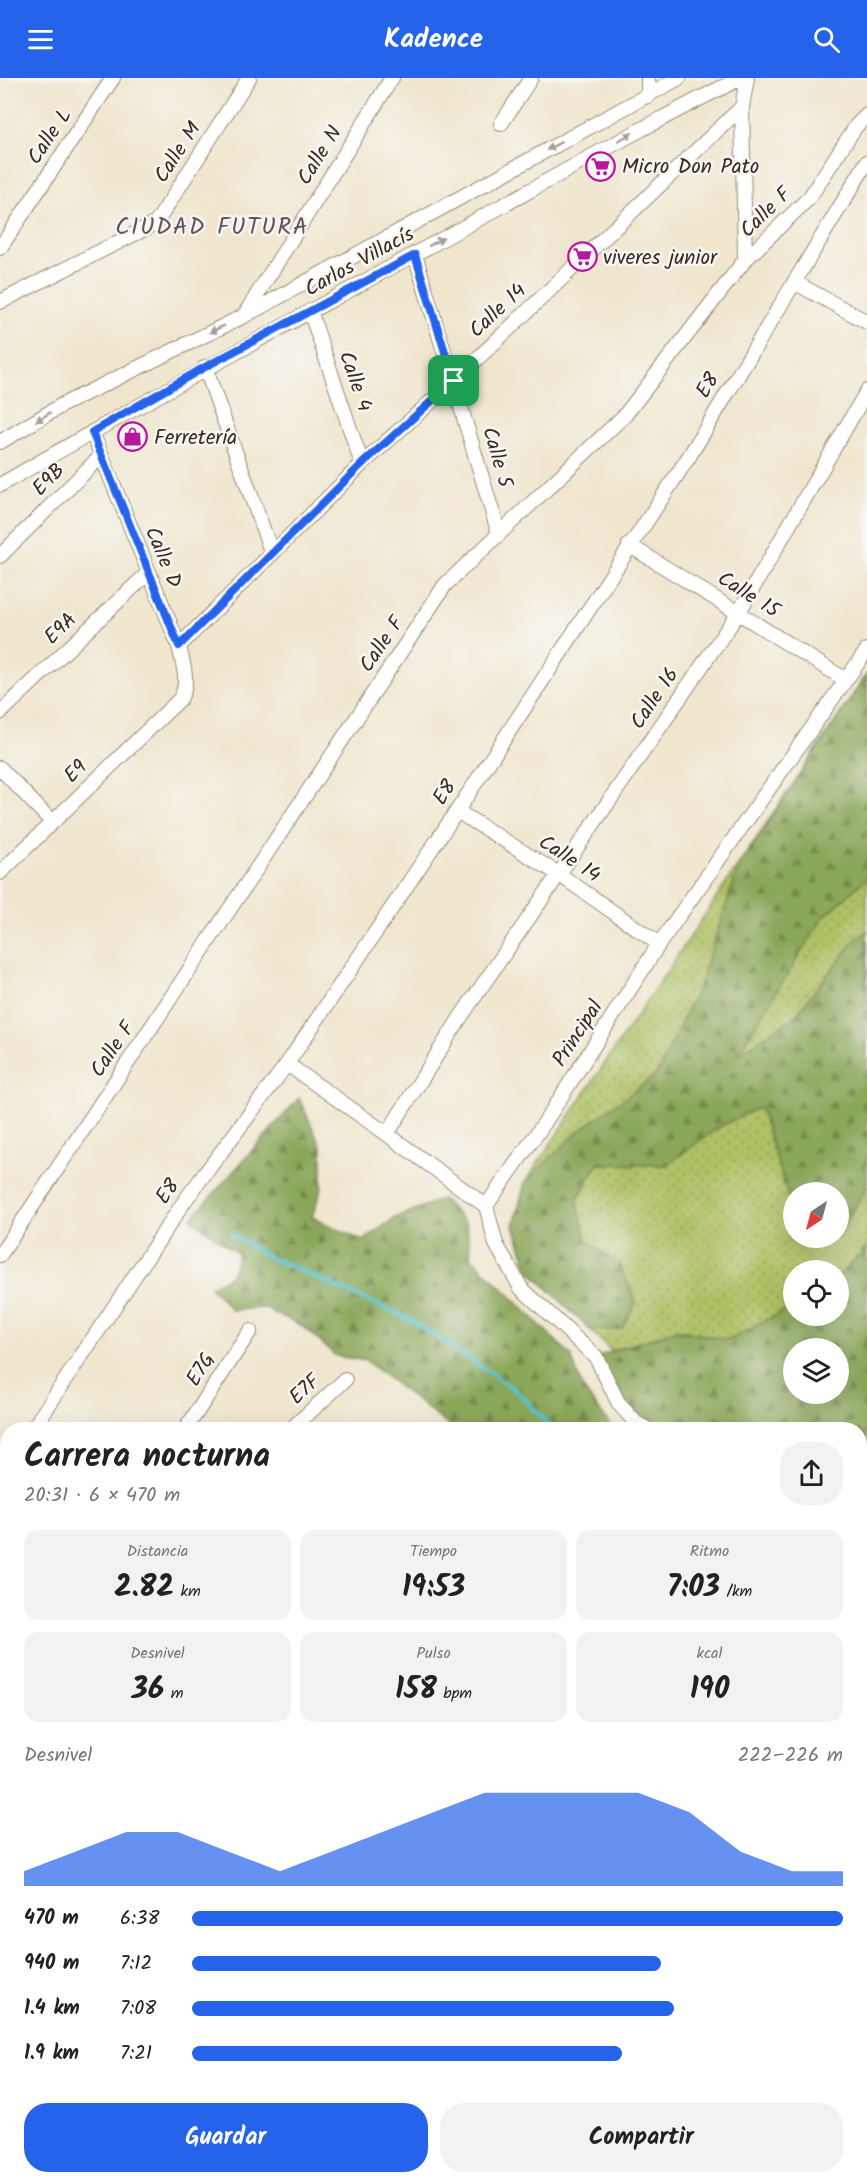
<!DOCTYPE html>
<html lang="es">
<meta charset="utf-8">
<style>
:root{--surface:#fff;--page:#f2f2f2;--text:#222;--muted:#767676;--accent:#2563eb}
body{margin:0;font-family:Kalam,sans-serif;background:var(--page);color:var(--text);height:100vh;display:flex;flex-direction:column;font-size:22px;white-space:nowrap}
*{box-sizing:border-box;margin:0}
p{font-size:20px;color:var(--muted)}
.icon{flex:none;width:33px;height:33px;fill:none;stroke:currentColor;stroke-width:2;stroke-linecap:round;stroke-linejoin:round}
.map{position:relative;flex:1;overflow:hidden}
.drawer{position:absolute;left:0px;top:1344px;width:867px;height:762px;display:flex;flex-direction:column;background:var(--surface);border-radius:24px 24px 0 0;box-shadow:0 6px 24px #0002}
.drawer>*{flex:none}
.needle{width:39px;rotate:216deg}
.controls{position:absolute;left:783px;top:1104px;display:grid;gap:12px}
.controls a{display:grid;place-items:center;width:66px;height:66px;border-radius:50%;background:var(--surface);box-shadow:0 6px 24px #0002;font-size:30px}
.pin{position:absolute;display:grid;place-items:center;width:51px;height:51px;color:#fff;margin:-26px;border-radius:12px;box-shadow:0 3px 9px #0006}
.round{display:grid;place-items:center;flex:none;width:63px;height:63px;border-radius:24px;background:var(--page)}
.headline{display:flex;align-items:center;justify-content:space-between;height:102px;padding:0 24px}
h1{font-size:33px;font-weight:800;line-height:45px}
.metrics{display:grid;grid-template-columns:repeat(3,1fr);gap:9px;height:102px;padding:6px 24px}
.metrics div{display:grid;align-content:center;border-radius:15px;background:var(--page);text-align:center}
.metrics b{font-size:30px;font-weight:800}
.metrics small{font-size:16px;font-weight:400}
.metrics p{font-size:16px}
.chart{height:168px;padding:12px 24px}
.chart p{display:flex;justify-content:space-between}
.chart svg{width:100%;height:108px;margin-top:6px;fill:var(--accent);opacity:.7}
.primary-button{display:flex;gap:12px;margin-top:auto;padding:12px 24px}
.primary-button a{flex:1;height:69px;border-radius:24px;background:var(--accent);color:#fff;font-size:24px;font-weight:800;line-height:69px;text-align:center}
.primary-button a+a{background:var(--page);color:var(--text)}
ul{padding:0 24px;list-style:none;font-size:20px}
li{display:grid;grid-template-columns:96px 72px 1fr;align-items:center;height:45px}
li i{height:15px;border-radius:8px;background:var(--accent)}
header{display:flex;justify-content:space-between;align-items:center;height:78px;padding:0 24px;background:var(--accent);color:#fff;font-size:27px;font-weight:800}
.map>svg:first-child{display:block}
</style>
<header><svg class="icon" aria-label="menu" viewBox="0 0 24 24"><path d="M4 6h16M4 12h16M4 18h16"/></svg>Kadence<svg class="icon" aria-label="search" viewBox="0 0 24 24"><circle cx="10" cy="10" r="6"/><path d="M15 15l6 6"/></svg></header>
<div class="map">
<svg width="867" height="2106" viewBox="0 0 867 2106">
<defs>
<pattern id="grass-dots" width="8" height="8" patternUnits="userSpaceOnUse" patternTransform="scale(1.5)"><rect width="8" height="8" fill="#afc165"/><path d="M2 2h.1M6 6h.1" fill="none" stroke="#909d53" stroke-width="1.8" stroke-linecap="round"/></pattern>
<pattern id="forest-firs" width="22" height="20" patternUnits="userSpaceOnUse" patternTransform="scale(1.5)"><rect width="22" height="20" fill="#8ba75a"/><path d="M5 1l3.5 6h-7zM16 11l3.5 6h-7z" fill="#73884a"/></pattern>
</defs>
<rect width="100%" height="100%" fill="#f6f6f2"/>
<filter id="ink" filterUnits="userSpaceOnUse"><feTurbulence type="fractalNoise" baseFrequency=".0167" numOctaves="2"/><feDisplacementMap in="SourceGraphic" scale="12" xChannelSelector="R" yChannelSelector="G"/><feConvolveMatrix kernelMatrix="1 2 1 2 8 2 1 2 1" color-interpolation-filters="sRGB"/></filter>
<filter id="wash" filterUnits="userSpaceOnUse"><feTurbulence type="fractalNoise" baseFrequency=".008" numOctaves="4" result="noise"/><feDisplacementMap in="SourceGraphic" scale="24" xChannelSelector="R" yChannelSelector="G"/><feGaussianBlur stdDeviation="1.35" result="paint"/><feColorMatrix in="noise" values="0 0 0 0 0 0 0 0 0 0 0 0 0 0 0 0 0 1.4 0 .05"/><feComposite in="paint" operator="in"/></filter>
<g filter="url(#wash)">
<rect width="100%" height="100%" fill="#f0e6ce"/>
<path fill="url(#grass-dots)" stroke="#757642" stroke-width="1.5" fill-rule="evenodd" d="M 867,596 L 867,1169 L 839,1198 L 838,1192 L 794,1192 L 793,1236 L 729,1262 L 678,1252 L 611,1273 L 529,1192 L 514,1148 L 525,1104 ZM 794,1114 L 838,1114 L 838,1160 L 794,1160 Z"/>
<path fill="url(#forest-firs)" stroke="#63683c" stroke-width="1.5" fill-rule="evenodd" d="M 867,596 L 867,800 L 822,841 L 737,977 L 794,939 L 856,861 L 867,853 L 867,1109 L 839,1157 L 838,1114 L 794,1114 L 793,1134 L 760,1029 L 719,1049 L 666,1087 L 598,1086 L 577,1121 L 586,1161 L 621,1189 L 636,1224 L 622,1251 L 592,1253 L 529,1192 L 514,1148 L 525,1104 L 578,1054 L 657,996 L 700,905 L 739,788 Z
M 299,1020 L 322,1070 L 322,1109 L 312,1139 L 363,1163 L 393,1141 L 442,1121 L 466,1145 L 472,1180 L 571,1278 L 582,1309 L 613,1351 L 453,1351 L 366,1283 L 336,1278 L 301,1247 L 264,1230 L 232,1232 L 210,1209 L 231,1197 L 238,1176 L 191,1141 Z
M 867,1169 L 867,1388 L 860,1387 L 860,1352 L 649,1351 L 636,1345 L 596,1279 L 678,1252 L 729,1262 L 793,1228 L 794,1238 L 838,1238 L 839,1198 ZM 794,1270 L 838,1270 L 838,1316 L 794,1316 Z
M 860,1407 L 867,1408 L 867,1511 L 860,1509 Z"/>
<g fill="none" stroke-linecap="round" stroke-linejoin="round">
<path stroke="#55c3cb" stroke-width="4.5" d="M 231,1156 L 267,1178 L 411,1242 L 518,1314 L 553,1352
M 860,1470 L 867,1473"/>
</g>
</g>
<g filter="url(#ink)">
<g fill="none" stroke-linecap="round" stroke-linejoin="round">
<defs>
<path id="minor" d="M 648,18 L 648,0
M 501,46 L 531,0
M 0,170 L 113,0
M 415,177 L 499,456
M 745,182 L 742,29 L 747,0
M 794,204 L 867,244
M 0,224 L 156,145 L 249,0
M 310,233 L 362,386
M 245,236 L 392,0
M 205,289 L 272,476
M 0,364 L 64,326 L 244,238 L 679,0
M 0,407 C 136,328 275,253 413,177 C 522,118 629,55 741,0
M 629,467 L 846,602
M 0,478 L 100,379
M 179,568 L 362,386 L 454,303 L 742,29
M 0,635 L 148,495
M 0,690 L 52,744
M 457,733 L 560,797 L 659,866
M 0,795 L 180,621 C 190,604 183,587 179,568 L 92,354
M 287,986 L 387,1056 L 460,940 L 739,534 L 867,313
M 387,1056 L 486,1128
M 0,1177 L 445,507 L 625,337 L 745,182 L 809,120 L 856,48 L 867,37
M 32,1352 L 186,1121 L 287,986 L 457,733 L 690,377 L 867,84
M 185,1352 L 250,1253
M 290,1352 L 345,1302
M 649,1352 L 636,1345 L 619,1326 L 596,1279 L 521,1210 L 496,1166 L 486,1128 L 543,1047 L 659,866 L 867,572
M 860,1387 L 867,1388
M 0,1400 L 8,1388
M 0,1649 L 8,1639
M 860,1719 L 867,1710
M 0,1806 L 8,1797
M 860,1932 L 867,1922
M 4,1968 L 8,1965
M 368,2098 L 377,2106
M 175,2106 L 181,2098
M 314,2106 L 320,2098
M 542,2106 L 548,2098
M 695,2106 L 703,2098
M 786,2106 L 787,2098"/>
</defs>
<use href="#minor" stroke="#968876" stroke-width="16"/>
<use href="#minor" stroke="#fff" stroke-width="14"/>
</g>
<defs><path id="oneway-solid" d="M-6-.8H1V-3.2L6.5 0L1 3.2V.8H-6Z" transform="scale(1.5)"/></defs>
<g fill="#a79f9a">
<use href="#oneway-solid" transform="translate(625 59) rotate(-29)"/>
<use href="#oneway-solid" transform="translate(554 68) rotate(151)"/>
<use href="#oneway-solid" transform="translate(436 164) rotate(-29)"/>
<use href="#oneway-solid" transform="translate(217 251) rotate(154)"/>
<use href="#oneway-solid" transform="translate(43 339) rotate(149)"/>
</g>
</g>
<g fill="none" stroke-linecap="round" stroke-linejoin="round" filter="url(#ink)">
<defs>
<path id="route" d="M 415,177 L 454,303 L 362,386 L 179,568 L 92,354 L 205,289 Z"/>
</defs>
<use href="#route" stroke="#fff" stroke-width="12"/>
<use href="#route" stroke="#2563eb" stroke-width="8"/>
</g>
<defs>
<symbol id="supermarket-ring" viewBox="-11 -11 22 22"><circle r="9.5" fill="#f6f6f2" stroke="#b5179e" stroke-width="1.5"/><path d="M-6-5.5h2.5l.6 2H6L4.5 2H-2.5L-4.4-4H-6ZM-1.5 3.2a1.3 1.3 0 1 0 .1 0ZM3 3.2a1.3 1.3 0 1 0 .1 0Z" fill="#b5179e"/></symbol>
<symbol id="shop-ring" viewBox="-11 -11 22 22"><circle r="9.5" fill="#f6f6f2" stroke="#b5179e" stroke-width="1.5"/><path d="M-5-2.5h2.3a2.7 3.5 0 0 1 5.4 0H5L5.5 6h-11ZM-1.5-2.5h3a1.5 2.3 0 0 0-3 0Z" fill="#b5179e"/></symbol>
</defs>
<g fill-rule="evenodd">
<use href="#supermarket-ring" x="584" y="72" width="33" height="33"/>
<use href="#supermarket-ring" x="566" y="162" width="33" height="33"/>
<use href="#shop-ring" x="116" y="342" width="33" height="33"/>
</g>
<g text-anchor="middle" stroke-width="5" stroke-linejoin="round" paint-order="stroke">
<g font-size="21" fill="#3b2a1e" stroke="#f6f6f2">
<text transform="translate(49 58) rotate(-56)" y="7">Calle L</text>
<text transform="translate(177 74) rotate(-57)" y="7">Calle M</text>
<text transform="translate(319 77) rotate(-58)" y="7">Calle N</text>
<text transform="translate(765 134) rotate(-44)" y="7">Calle F</text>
<text transform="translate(359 183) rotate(-29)" y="7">Carlos Villacís</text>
<text transform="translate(497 232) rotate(-43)" y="7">Calle 14</text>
<text transform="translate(356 303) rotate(71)" y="7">Calle 4</text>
<text transform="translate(707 307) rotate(-59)" y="7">E8</text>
<text transform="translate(498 379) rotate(74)" y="7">Calle 5</text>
<text transform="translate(48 401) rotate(-45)" y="7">E9B</text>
<text transform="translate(164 479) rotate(67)" y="7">Calle D</text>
<text transform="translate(749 516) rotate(32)" y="7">Calle 15</text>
<text transform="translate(60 550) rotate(-43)" y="7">E9A</text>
<text transform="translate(381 566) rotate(-56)" y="7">Calle F</text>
<text transform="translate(654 620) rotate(-56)" y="7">Calle 16</text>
<text transform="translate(75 693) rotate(-44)" y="7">E9</text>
<text transform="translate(444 714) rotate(-57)" y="7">E8</text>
<text transform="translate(570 780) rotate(33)" y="7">Calle 14</text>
<text transform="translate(577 955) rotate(-57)" y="7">Principal</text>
<text transform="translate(112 971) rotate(-56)" y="7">Calle F</text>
<text transform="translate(167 1113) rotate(-55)" y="7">E8</text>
<text transform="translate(200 1291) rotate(-57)" y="7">E7G</text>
<text transform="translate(304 1311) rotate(-42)" y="7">E7F</text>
</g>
<g font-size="21" fill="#3b2a1e" stroke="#f6f6f2" text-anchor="start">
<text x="622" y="95">Micro Don Pato</text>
<text x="603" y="186">viveres junior</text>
<text x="154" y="366">Ferretería</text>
</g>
<g font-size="24" letter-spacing="1.5" fill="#63535b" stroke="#f6f6f2">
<text x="212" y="156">CIUDAD FUTURA</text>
</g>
</g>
</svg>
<div class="controls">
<a><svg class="needle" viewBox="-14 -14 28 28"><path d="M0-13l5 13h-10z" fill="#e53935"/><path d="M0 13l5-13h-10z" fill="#767676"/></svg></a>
<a><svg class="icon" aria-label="locate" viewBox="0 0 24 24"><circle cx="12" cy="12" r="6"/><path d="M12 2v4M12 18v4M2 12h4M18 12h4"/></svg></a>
<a><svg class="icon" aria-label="layers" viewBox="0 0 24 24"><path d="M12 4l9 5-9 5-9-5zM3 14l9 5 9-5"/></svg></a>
</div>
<div class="pin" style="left:454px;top:303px;background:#1e9e55"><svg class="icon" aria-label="arrive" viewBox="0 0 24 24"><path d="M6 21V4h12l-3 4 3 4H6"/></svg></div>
<section class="drawer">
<div class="headline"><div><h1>Carrera nocturna</h1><p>20:31 · 6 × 470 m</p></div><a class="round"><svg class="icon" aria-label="share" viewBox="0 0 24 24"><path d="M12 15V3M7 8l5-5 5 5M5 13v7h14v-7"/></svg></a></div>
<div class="metrics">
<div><p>Distancia</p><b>2.82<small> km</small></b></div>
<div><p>Tiempo</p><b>19:53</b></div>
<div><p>Ritmo</p><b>7:03<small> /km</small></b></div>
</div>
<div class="metrics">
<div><p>Desnivel</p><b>36<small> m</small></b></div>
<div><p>Pulso</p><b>158<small> bpm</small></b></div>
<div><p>kcal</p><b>190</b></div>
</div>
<div class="chart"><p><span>Desnivel</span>222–226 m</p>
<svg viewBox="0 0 160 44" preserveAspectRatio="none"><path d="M0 44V38L10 30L20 22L30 22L40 30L50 38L60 30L70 22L80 14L90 6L100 6L110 6L120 6L130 14L140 30L150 38L160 38V44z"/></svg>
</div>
<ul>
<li><b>470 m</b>6:38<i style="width:100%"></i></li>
<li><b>940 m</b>7:12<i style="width:72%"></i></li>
<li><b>1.4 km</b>7:08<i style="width:74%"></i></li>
<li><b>1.9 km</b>7:21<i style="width:66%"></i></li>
</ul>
<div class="primary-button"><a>Guardar</a><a>Compartir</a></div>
</section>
</div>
